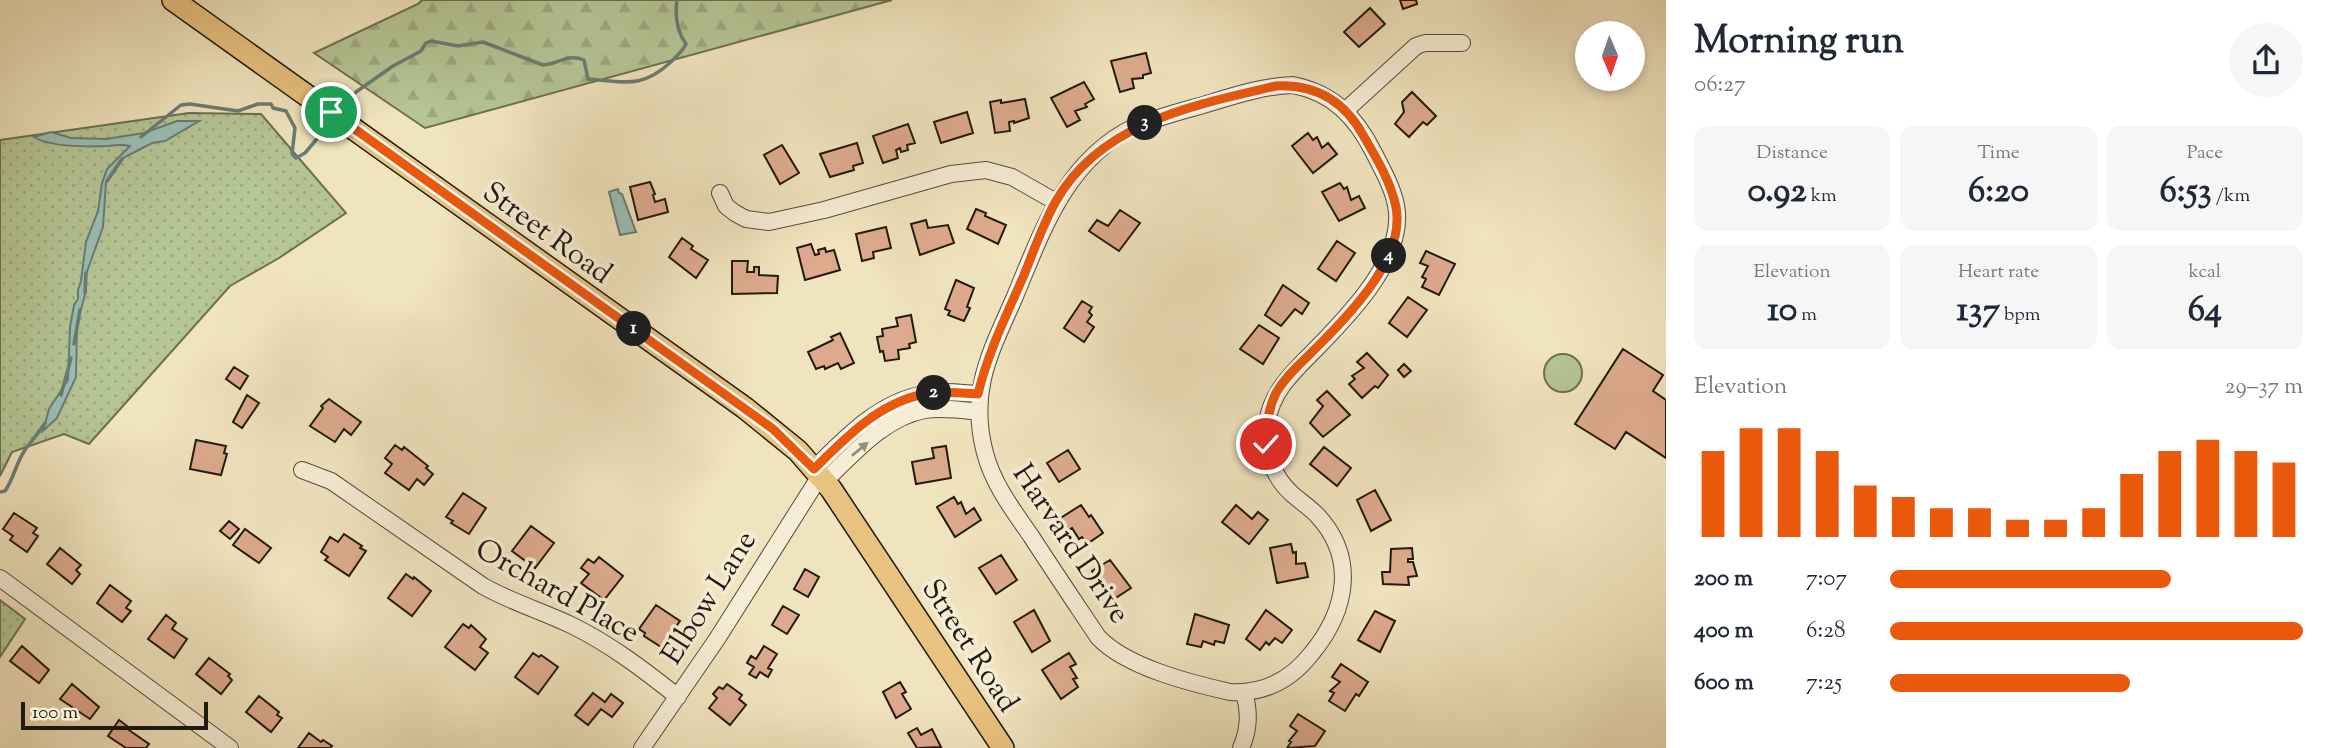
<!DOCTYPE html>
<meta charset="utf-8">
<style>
:root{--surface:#fff;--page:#f6f6f7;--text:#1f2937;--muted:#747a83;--accent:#ea580c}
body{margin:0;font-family:"Sorts Mill Goudy",serif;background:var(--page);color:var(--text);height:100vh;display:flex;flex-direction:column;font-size:26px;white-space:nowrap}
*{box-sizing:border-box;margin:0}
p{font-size:23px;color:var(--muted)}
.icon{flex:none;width:38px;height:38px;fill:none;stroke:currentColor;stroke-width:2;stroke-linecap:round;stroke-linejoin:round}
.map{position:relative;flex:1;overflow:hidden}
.sheet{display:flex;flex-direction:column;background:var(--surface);width:665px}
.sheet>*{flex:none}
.needle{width:46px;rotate:178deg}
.fabs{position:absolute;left:1575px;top:21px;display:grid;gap:14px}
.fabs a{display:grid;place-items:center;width:70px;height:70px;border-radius:50%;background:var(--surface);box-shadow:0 4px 10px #0003;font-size:35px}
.scale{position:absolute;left:21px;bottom:18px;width:187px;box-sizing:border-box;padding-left:7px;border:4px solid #22190f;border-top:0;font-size:19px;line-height:24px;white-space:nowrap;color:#22190f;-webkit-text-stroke:5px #f5edd5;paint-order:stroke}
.pin{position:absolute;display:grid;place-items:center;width:60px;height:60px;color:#fff;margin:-30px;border:4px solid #fff;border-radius:50%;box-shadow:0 2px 7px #0007}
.km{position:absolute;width:35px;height:35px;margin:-18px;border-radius:50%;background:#222;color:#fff;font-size:19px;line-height:35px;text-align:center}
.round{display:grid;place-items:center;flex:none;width:74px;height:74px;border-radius:37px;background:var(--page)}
.overview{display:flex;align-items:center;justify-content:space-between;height:119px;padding:0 28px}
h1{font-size:38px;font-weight:800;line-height:52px}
.figures{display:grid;grid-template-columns:repeat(3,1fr);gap:10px;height:119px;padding:7px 28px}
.figures div{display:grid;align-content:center;border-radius:14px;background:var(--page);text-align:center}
.figures b{font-size:35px;font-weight:800}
.figures small{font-size:19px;font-weight:400}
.figures p{font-size:19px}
.chart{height:196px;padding:14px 28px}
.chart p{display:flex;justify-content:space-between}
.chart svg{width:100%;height:126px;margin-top:7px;stroke:var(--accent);stroke-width:6}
ul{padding:0 28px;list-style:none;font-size:23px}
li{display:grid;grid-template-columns:112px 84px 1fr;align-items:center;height:52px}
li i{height:18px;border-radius:9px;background:var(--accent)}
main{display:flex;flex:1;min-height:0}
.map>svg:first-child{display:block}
</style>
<main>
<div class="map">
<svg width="1666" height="748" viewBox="0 0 1666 748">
<defs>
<pattern id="grass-dots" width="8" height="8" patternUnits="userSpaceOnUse" patternTransform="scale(1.75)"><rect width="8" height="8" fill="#b5c595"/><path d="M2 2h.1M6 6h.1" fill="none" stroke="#9ba97f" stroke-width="1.8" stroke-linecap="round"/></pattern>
<pattern id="forest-firs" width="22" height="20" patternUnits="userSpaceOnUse" patternTransform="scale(1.75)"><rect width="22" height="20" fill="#b5c595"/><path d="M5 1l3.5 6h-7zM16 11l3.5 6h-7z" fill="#9ba97f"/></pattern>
</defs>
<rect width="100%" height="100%" fill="#f0e4be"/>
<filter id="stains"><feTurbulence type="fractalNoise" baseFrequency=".00286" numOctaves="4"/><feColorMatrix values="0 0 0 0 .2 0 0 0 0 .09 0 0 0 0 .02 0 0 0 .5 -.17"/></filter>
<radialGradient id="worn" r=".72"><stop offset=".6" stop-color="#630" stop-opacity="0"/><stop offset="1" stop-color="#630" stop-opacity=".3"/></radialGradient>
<path fill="url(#grass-dots)" stroke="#6c6f52" stroke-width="2" d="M 189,113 L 261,114 L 346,213 L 279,258 L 230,286 L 89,444 L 64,434 L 12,452 L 0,476 L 0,140 Z
M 0,600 L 25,619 L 0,657 Z"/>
<path fill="url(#forest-firs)" stroke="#6c6f52" stroke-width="2" d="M 422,0 L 892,0 L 425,128 L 314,53 L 418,4 Z"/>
<path fill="#b5c595" stroke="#6c6f52" stroke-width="2" d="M1544 373a19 19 0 1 1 38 0a19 19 0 1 1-38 0Z"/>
<path fill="#9abeb5" stroke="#6a7c73" stroke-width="2" d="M 177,121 L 199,121 L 165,141 L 152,143 L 123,158 L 106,182 L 103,227 L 85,277 L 86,291 L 77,324 L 76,377 L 57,418 L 43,431 L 49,409 L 68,380 L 70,327 L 74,305 L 78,299 L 78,290 L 81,281 L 86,242 L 98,211 L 102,183 L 107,169 L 130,146 C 122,144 116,145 107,146 C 87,147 50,147 34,137 L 51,132 L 71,138 L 106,139 L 144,133 Z
M 618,189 L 619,193 L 622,194 L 636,232 L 620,235 L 609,192 Z"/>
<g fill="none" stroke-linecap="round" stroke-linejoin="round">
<path stroke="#6a7c73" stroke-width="3.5" d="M 341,110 L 356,92 L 393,66 L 421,51 L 426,43 L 431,41 L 458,46 L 483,42 L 543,65 C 560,64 567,53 584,60 L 588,79 C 626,82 642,89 672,61 C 677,55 683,51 686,44 C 677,32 675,15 677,0
M 141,137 L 181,105 L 190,104 L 238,111 L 258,104 L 271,104 L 273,108 L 286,111 L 295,128 L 292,154 L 296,158 L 305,153 L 332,121
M 107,181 L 122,159
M 85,293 L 86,273
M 74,344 L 80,310
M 61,395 L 71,358
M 0,492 L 5,491 C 14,478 16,463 25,450 C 31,441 39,433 45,423"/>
</g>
<path fill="#ddaa8e" stroke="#22190f" stroke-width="2" d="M 1400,0 L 1416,0 L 1417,4 L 1403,9 Z
M 1370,8 L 1385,24 L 1359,47 L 1344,32 Z
M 1146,53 L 1151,73 L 1143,75 L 1143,78 L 1132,79 L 1134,88 L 1120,92 L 1111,61 Z
M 1084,82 L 1094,99 L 1085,104 L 1087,107 L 1075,111 L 1080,120 L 1067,127 L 1051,98 Z
M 1412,92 L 1436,116 L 1427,125 L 1423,122 L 1409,137 L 1395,124 L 1404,112 L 1402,102 Z
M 1025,99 L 1029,118 L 1014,123 L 1014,121 L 1009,122 L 1010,131 L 995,133 L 990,102 L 1001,100 L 1001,103 Z
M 967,112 L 973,133 L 941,143 L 934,122 Z
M 908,124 L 915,143 L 907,145 L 908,150 L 901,152 L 900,148 L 896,150 L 898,158 L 883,163 L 873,136 Z
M 1308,133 L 1313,140 L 1317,137 L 1322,148 L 1328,143 L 1337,154 L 1313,173 L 1292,146 Z
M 857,143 L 863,163 L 853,166 L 854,170 L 830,177 L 820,154 Z
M 782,145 L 799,173 L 780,184 L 764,155 Z
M 650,182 L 655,194 L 653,195 L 655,202 L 665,199 L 668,212 L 638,220 L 630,187 Z
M 1340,183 L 1344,189 L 1347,187 L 1351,200 L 1359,196 L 1365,208 L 1339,221 L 1322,192 Z
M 976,209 L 986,213 L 985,216 L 1006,225 L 998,244 L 967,229 Z
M 1120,210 L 1140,223 L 1119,251 L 1089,231 L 1097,220 L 1108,226 Z
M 926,220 L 928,228 L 948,225 L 954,243 L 920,255 L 911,224 Z
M 886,227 L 891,248 L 873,252 L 874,258 L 862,261 L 856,234 Z
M 682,238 L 693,246 L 691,249 L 708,260 L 696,278 L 669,257 Z
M 1337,241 L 1355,253 L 1336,281 L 1318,269 Z
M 811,244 L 815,255 L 819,254 L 818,250 L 825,248 L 826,252 L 834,250 L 840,270 L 805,280 L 797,248 Z
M 1426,251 L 1455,264 L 1439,295 L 1422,287 L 1426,279 L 1422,277 L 1428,266 L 1420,263 Z
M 732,261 L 748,261 L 747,272 L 754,272 L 754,267 L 759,267 L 759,275 L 778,276 L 777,293 L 732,294 Z
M 956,280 L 974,288 L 967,307 L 970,308 L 964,321 L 948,315 L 950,311 L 945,309 Z
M 1283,285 L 1309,303 L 1302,314 L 1295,309 L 1281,326 L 1265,315 Z
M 1408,297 L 1427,310 L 1407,337 L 1389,323 Z
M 1082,301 L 1092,307 L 1089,312 L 1092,315 L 1087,322 L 1094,327 L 1084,342 L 1064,328 Z
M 911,315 L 916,342 L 909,344 L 910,348 L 898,350 L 899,359 L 885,361 L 883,351 L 880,352 L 877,337 L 883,336 L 882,329 L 898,326 L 896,318 Z
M 1259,325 L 1279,338 L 1263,364 L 1240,349 Z
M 840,333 L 854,363 L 841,369 L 838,363 L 825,369 L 824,366 L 816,369 L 808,352 L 833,340 L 831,337 Z
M 1623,349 L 1663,375 L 1653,391 L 1666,400 L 1666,458 L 1626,432 L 1615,449 L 1575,424 Z
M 1367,353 L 1388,375 L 1378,388 L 1375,386 L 1362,398 L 1349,384 L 1355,379 L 1352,376 L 1364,368 L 1357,362 Z
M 1404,364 L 1411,371 L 1404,377 L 1398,370 Z
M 234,367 L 248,376 L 240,389 L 226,379 Z
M 1327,391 L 1350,415 L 1323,437 L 1310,423 L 1323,406 L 1317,400 Z
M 247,395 L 259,403 L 242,428 L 233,422 Z
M 329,399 L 361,422 L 351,435 L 344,429 L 335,442 L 310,426 L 323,408 L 321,406 Z
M 196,440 L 226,446 L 224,453 L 227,454 L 221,475 L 190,469 Z
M 395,445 L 402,450 L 404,447 L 428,466 L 426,468 L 433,474 L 424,485 L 417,479 L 409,490 L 385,473 L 392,464 L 385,458 Z
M 946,446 L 951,478 L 916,484 L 912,462 L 934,458 L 932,448 Z
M 1324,447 L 1351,468 L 1337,486 L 1310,464 Z
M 1068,450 L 1080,469 L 1059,482 L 1047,463 Z
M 1375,490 L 1391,520 L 1371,531 L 1357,500 Z
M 463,493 L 486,508 L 469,534 L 451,523 L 453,521 L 446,517 Z
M 954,497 L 958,504 L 961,502 L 966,514 L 974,508 L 981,520 L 955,537 L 937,507 Z
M 1081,505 L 1089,517 L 1091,515 L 1103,533 L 1087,544 L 1082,537 L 1079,539 L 1072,528 L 1067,532 L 1059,519 Z
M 1236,505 L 1252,519 L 1258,512 L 1268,520 L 1249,544 L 1222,522 Z
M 14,513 L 37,528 L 33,533 L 38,536 L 27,552 L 10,540 L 13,536 L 3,529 Z
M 229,521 L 239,529 L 230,539 L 220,531 Z
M 531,526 L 554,543 L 535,568 L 512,551 Z
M 245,529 L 271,548 L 259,563 L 233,545 Z
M 344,534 L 362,546 L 360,548 L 366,551 L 349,576 L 325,560 L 328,557 L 321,552 L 330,537 L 338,542 Z
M 1291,544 L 1293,553 L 1296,552 L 1296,564 L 1305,563 L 1308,577 L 1277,583 L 1270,548 Z
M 60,548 L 81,565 L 76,570 L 80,574 L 72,584 L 47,564 Z
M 1412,548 L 1413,559 L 1408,559 L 1408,562 L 1413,562 L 1417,576 L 1408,577 L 1409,585 L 1383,584 L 1382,572 L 1390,572 L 1391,549 Z
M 1001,555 L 1017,580 L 996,594 L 979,568 Z
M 599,557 L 623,576 L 604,600 L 581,583 L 589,574 L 581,568 L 588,559 L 594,563 Z
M 1110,560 L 1131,588 L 1111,601 L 1092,571 Z
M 805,569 L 819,577 L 808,597 L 794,589 Z
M 406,574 L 413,579 L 414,577 L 431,591 L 412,616 L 388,598 Z
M 110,585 L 131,601 L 126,608 L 131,611 L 122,622 L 97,603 Z
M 656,605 L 680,621 L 661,647 L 644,636 L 645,633 L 639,629 Z
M 783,606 L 799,615 L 787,634 L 772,625 Z
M 1034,610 L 1050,641 L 1032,652 L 1014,622 Z
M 1266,610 L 1292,630 L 1282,643 L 1275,638 L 1269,645 L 1266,642 L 1260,650 L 1246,639 Z
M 1375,611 L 1395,621 L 1380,652 L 1358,640 Z
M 1195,614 L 1229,625 L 1224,643 L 1215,641 L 1214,645 L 1203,641 L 1201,647 L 1187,644 Z
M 166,615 L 176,623 L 172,629 L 187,639 L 174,658 L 148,639 Z
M 463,624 L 469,628 L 471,625 L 486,639 L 480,647 L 488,653 L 475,670 L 445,647 Z
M 22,646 L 49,670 L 39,683 L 10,661 Z
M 764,646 L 777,654 L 768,668 L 772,670 L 768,677 L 760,672 L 756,678 L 749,674 L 754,667 L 747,663 L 751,656 L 756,659 Z
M 533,653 L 539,657 L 541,655 L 558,667 L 538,694 L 515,677 Z
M 1069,653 L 1076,664 L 1070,667 L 1077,678 L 1073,679 L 1078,687 L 1061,699 L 1042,670 Z
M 209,658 L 230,674 L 228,676 L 232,680 L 221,694 L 196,674 Z
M 1341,664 L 1368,682 L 1359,696 L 1356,694 L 1345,711 L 1329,701 L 1334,693 L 1330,691 L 1340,682 L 1332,677 Z
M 900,682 L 906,692 L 902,694 L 911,709 L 896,718 L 883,692 Z
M 72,684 L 99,707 L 90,719 L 60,699 Z
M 727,684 L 742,695 L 739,699 L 746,705 L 730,725 L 709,708 L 717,698 L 713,694 L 719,687 L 723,689 Z
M 593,693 L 605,702 L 611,694 L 623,703 L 612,717 L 601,709 L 588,725 L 575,715 Z
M 259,696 L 279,712 L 277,715 L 282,718 L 271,732 L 246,712 Z
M 1298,714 L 1325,731 L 1315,746 L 1287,748 L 1291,742 L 1289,741 L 1297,731 L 1290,726 Z
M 119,720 L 127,726 L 126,728 L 149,744 L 146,748 L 126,748 L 108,736 Z
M 917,728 L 921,735 L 932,729 L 941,747 L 917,748 L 908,733 Z
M 309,733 L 321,742 L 323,740 L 332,746 L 330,748 L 298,748 Z"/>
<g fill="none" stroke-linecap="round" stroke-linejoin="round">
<defs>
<path id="minor" d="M 1293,85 C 1333,93 1356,117 1374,153 C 1383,171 1395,191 1397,212 C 1401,264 1346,318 1312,353 C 1291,374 1272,392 1267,422 C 1262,448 1273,477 1292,494 C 1300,501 1309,507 1317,515 C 1357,558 1347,610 1312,653 C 1291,680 1264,694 1230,692 C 1190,683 1126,667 1098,637 C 1076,604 1053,570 1031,536 C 1013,510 993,484 985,453 C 969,392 989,355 1013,301 C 1041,235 1064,161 1134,127 C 1155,118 1178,112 1200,106 C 1230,97 1261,86 1293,85 Z
M 1346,110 L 1416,46 L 1425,43 L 1462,43
M 720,193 L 726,206 L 735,213 L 746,219 L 769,222 L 824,210 L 951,174 L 986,170 L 1012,177 L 1056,202
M 814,469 C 846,437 879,402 924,394 C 942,390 961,393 978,394
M 302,470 L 331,481 L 483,586 C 511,602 542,611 571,625 C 610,644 644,670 678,697
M 825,481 C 853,454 885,417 925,410 C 942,407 962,410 979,412
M 0,578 L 230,748
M 642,748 L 717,639 L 820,476
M 1241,748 C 1249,730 1250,712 1244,693"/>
<path id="major" d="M 173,0 L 745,408 L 798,451 L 831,489 L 1003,748"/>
</defs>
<use href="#minor" stroke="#564c3b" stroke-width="18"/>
<use href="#major" stroke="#22190f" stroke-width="24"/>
<use href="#minor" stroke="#f5edd5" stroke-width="16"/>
<use href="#major" stroke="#e8c27f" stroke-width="21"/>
</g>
<defs><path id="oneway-solid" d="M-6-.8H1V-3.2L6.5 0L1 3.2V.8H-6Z" transform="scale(1.75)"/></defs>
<use fill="#968e7c" href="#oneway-solid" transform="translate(860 449) rotate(-40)"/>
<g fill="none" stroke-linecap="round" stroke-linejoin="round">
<defs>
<path id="route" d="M 331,112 L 773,429 L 814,469 C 846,437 879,403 924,394 C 942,391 961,393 978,394 C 988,352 1007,314 1024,275 C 1034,250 1043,224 1056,201 C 1101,122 1195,105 1276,86 C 1315,84 1344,101 1363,135 C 1376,157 1391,182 1396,207 C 1406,260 1346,318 1311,353 C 1299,365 1285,377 1276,393 C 1268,409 1266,426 1266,444"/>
</defs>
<use href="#route" stroke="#fff" stroke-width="14"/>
<use href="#route" stroke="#ea580c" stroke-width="9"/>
</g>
<g text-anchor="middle" stroke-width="7" stroke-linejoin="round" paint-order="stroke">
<g font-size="30" fill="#22190f" stroke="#f5edd5">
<text transform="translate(548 232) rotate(36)" y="10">Street Road</text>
<text transform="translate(1072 543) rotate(56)" y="10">Harvard Drive</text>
<text transform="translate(558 590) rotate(29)" y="10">Orchard Place</text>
<text transform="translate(708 597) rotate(-58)" y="10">Elbow Lane</text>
<text transform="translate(971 645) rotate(57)" y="10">Street Road</text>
</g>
</g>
<rect width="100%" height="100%" filter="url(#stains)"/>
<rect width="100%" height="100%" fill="url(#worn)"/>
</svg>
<div class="fabs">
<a><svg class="needle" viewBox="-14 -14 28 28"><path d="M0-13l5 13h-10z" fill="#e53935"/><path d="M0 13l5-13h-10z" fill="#747a83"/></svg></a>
</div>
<div class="scale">100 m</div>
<div class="pin" style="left:331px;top:112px;background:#1e9e55"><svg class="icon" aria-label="arrive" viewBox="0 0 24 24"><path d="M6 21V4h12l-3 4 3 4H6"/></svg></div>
<div class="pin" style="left:1266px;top:444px;background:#d93025"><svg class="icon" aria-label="check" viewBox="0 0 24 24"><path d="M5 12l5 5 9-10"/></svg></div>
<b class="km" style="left:634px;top:329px">1</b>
<b class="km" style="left:934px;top:393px">2</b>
<b class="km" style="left:1145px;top:123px">3</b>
<b class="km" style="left:1389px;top:256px">4</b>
</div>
<section class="sheet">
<div class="overview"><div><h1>Morning run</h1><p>06:27</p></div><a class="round"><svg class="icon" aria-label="share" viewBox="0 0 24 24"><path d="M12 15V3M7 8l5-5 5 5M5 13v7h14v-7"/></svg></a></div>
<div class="figures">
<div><p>Distance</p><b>0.92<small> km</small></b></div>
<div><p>Time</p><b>6:20</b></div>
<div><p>Pace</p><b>6:53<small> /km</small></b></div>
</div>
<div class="figures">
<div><p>Elevation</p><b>10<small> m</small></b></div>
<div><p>Heart rate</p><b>137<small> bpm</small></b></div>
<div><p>kcal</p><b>64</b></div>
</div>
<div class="chart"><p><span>Elevation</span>29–37 m</p>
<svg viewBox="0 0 160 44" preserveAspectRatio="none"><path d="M5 44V14M15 44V6M25 44V6M35 44V14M45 44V26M55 44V30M65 44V34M75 44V34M85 44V38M95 44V38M105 44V34M115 44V22M125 44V14M135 44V10M145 44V14M155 44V18"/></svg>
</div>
<ul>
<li><b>200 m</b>7:07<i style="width:68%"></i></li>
<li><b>400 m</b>6:28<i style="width:100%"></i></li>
<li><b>600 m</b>7:25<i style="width:58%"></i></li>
</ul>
</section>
</main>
